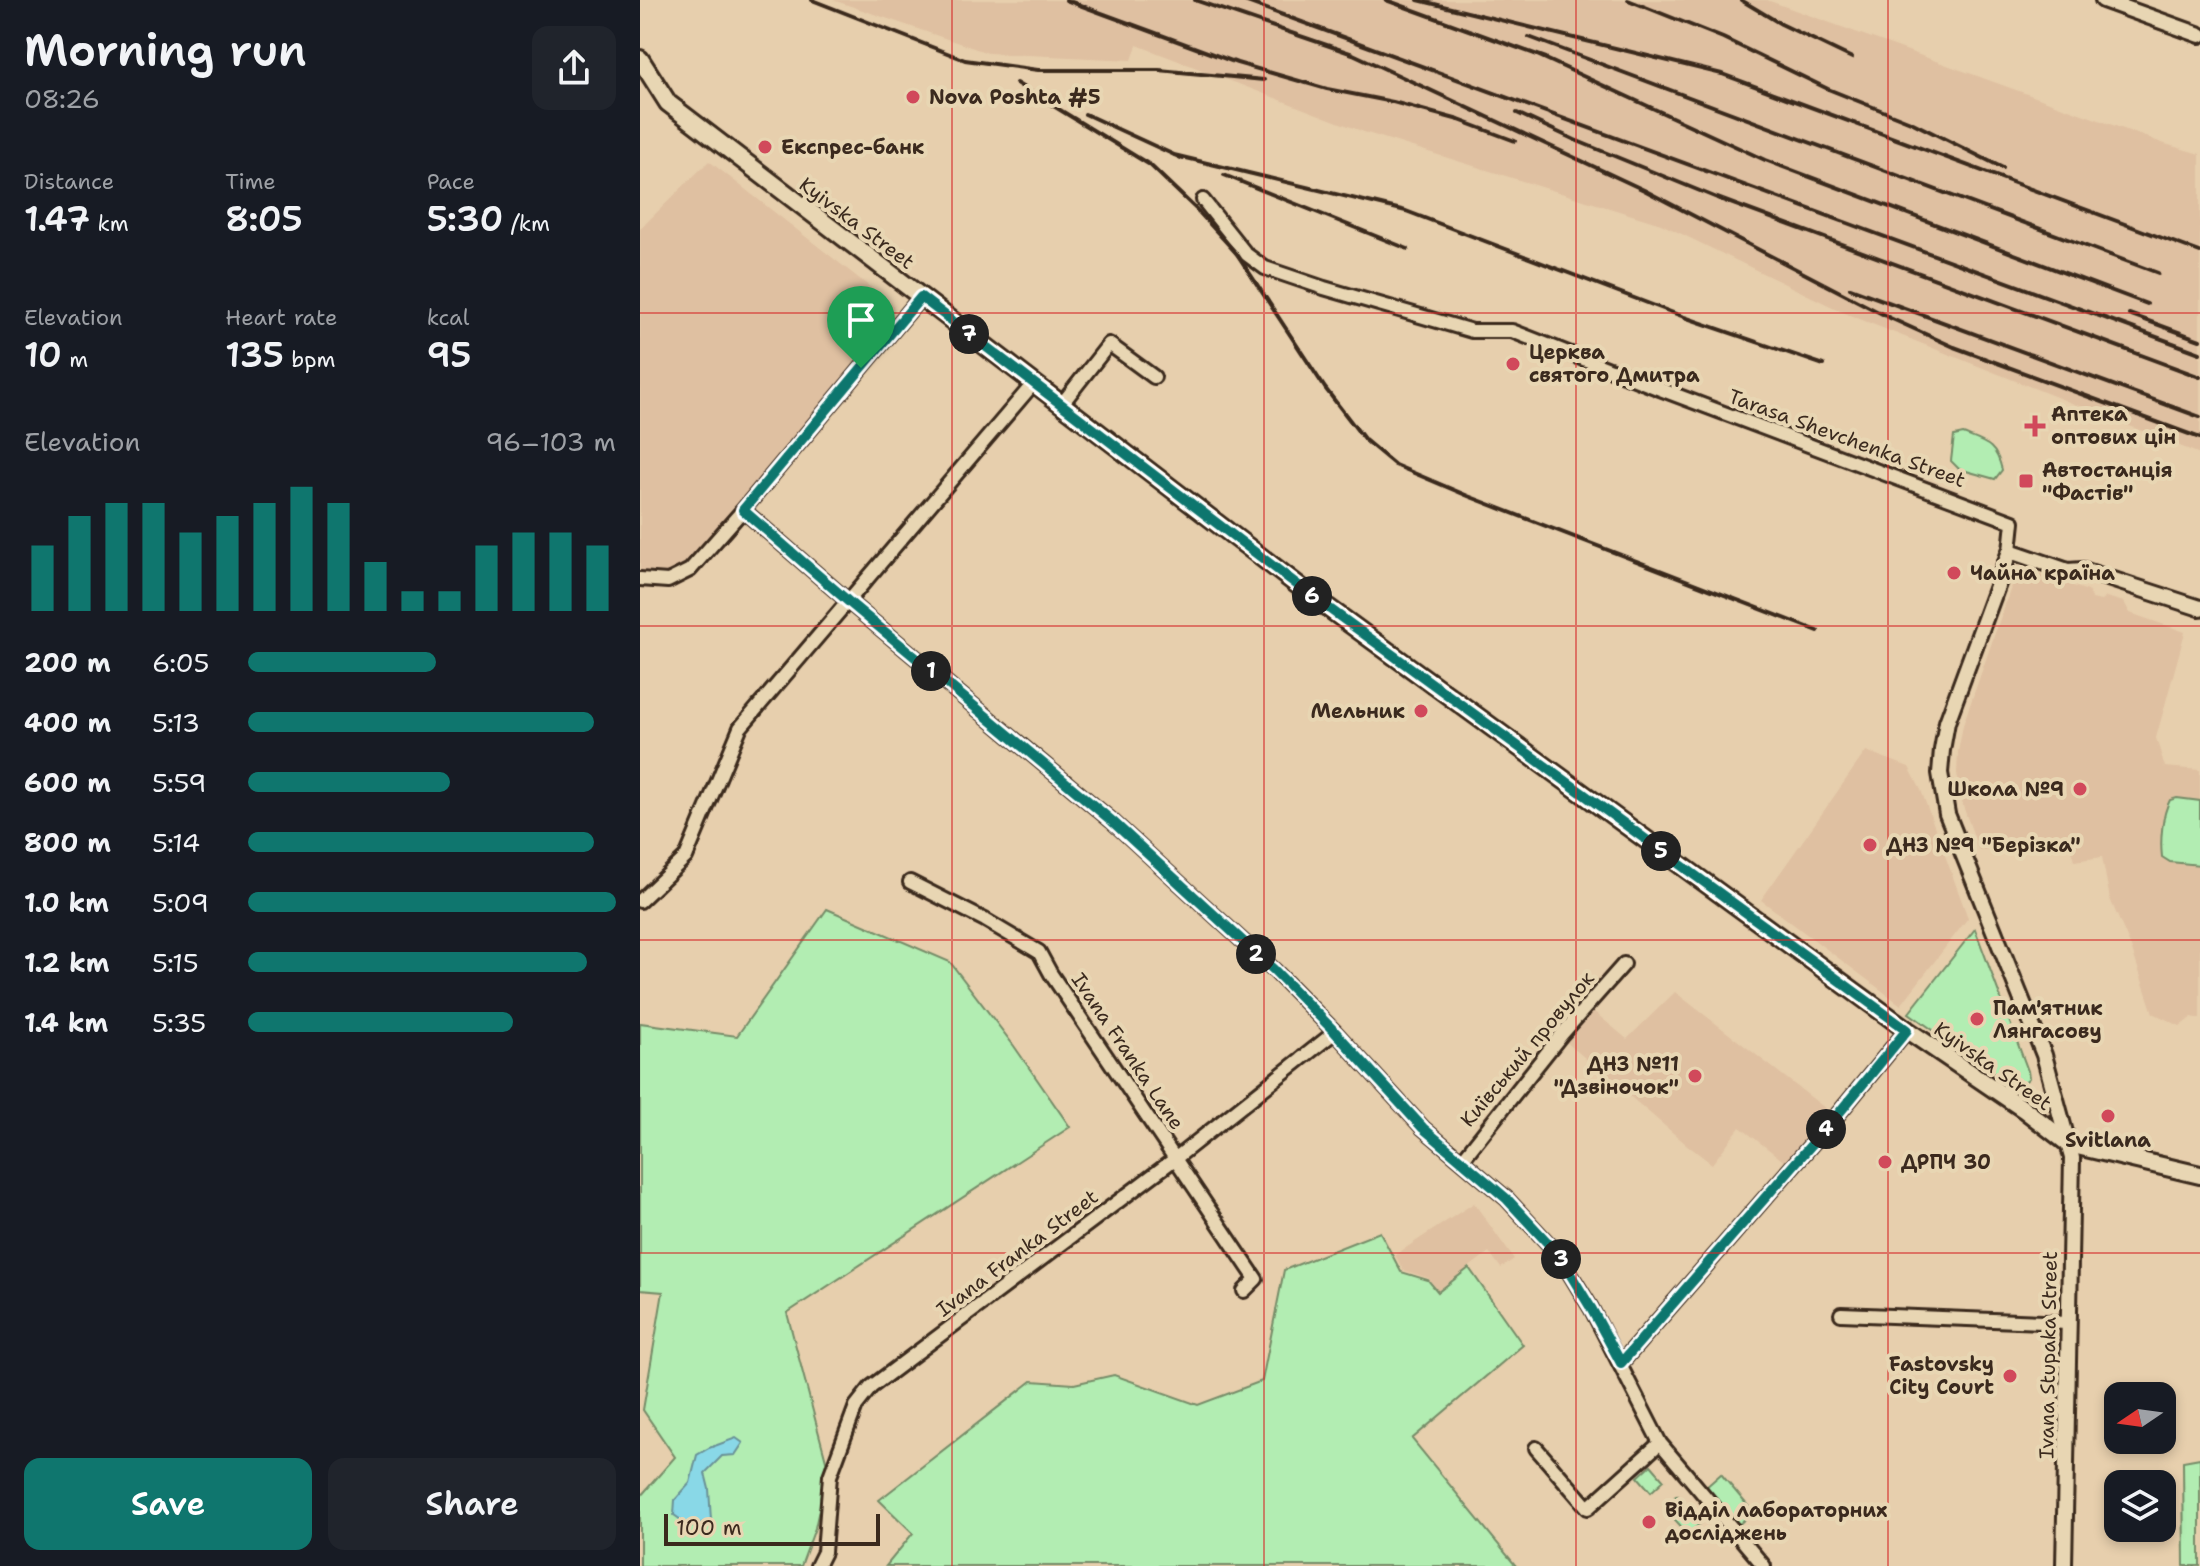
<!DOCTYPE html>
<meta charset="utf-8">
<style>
:root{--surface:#171b24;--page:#20242c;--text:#f1f3f6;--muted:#9ea1a6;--accent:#0f766e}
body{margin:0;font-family:"Shantell Sans",sans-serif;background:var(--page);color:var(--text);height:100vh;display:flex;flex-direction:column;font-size:30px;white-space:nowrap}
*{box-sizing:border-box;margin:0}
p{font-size:26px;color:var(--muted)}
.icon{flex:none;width:44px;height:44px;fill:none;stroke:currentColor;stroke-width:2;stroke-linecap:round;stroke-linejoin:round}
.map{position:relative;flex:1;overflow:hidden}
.drawer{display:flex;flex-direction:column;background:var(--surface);width:640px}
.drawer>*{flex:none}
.needle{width:52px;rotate:257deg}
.tools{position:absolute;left:1464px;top:1382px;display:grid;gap:16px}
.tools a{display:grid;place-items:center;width:72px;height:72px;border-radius:16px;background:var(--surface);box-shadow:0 4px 12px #0003;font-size:40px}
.scale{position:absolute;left:24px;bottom:20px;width:216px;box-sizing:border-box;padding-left:8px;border:4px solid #3b2a1e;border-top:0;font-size:22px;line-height:28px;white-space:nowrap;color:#3b2a1e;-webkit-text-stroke:6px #e8d6b3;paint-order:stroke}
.pin{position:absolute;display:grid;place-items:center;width:68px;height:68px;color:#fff;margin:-82px -34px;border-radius:50% 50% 50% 0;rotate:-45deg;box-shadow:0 0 8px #0007}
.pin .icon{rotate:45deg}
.km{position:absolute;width:40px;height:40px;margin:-20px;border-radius:50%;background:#222;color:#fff;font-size:22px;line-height:40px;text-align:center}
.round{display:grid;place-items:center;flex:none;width:84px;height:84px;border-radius:16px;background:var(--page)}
.head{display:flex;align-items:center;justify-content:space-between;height:136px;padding:0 24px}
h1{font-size:44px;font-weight:600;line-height:60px}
.metrics{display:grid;grid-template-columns:repeat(3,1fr);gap:12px;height:136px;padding:8px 24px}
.metrics div{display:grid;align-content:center}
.metrics b{font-size:34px;font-weight:600}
.metrics small{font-size:22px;font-weight:400}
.metrics p{font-size:22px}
.chart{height:224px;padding:16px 24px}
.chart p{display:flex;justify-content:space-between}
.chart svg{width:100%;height:144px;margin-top:8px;stroke:var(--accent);stroke-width:6}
.button{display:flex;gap:16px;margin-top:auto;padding:16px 24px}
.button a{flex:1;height:92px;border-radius:16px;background:var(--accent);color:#fff;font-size:32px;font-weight:600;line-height:92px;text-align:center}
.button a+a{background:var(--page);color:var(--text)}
ul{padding:0 24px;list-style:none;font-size:26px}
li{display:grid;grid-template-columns:128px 96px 1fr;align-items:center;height:60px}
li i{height:20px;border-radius:10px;background:var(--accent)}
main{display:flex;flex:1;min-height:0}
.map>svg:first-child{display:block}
</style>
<main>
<section class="drawer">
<div class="head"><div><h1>Morning run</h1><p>08:26</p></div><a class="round"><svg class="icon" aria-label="share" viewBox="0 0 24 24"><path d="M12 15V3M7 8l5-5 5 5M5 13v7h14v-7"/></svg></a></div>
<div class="metrics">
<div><p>Distance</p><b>1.47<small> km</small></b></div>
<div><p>Time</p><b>8:05</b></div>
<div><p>Pace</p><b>5:30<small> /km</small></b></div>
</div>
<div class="metrics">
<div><p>Elevation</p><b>10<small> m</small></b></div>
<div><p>Heart rate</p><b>135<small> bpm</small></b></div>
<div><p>kcal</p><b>95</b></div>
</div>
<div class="chart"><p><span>Elevation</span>96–103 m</p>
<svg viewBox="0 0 160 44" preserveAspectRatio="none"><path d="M5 44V24M15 44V15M25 44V11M35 44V11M45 44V20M55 44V15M65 44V11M75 44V6M85 44V11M95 44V29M105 44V38M115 44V38M125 44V24M135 44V20M145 44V20M155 44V24"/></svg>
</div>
<ul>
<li><b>200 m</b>6:05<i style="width:51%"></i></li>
<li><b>400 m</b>5:13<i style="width:94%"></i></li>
<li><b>600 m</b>5:59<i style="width:55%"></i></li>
<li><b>800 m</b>5:14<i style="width:94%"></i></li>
<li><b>1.0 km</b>5:09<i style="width:100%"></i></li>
<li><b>1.2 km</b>5:15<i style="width:92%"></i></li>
<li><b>1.4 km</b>5:35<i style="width:72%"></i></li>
</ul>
<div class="button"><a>Save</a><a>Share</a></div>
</section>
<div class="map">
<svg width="1560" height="1566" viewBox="0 0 1560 1566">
<rect width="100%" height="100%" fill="#e7cfad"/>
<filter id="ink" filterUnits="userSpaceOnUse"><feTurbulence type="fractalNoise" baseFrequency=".0125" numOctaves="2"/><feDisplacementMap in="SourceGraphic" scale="16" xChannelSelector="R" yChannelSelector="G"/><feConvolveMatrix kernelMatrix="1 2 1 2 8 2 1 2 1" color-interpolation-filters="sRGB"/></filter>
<g filter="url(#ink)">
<path fill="#dfc0a1" d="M 193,0 L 1127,0 L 1525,144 L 1560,154 L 1560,454 L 1207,314 L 1021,224 L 724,132 L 497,45 L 492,60 L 348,53 Z
M 69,161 L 253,305 L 255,320 L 28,587 L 0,582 L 0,229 Z
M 1383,569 L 1448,591 L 1452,599 L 1461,601 L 1466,597 L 1484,602 L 1490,613 L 1545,632 L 1516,738 L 1525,767 L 1560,770 L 1560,1019 L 1552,1017 L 1540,1026 L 1513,1013 L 1491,947 L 1470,899 L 1462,857 L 1434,861 L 1431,846 L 1339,850 L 1323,806 L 1317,773 L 1318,752 L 1323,725 L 1375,576 Z
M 1226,751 L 1269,767 L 1281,790 L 1328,918 L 1261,1005 L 1121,900 Z
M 1035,992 L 1190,1112 L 1146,1163 L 1100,1127 L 1072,1164 L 1046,1144 L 925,1041 L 952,1010 L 987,1039 Z
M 834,1203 L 874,1259 L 861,1268 L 849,1252 L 798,1291 L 788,1278 L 763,1270 L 755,1255 Z"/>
<path fill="#b2edb2" stroke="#768c68" stroke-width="2" d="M 1323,434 C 1346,443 1356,444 1362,470 L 1355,479 L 1319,469 L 1311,461 L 1314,436 Z
M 1537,798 L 1560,801 L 1560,865 L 1530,862 L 1522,857 C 1520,840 1522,815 1530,800 Z
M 187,909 L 310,962 L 374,1046 L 430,1127 L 147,1313 L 188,1468 L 175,1528 L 161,1566 L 0,1566 L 0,1497 L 35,1457 L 3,1410 L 23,1292 L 0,1290 L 0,1023 L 97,1036 Z
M 1335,929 L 1388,1071 L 1389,1078 C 1382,1085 1378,1086 1368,1083 L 1269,1013 Z
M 740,1232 L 761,1272 L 788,1280 L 798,1292 L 829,1268 L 883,1345 L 772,1439 L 876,1566 L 246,1566 L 273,1533 L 239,1500 L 392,1381 L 434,1384 L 474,1375 L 558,1405 L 622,1381 L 644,1270 Z
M 1560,1458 L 1560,1566 L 1544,1566 L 1543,1461 Z
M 1011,1465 L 1024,1480 L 1011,1492 L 998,1477 Z
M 1081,1474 L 1113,1512 L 1097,1526 L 1065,1488 Z
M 1037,1495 L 1061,1523 L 1048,1534 L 1028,1512 L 1032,1508 L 1028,1503 Z"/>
<path fill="#89d8e7" stroke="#6a9297" stroke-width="2" d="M 96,1438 L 103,1443 L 95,1455 L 82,1456 L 65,1473 L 69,1489 L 71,1520 L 51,1527 L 34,1515 L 35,1500 L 50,1483 L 57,1455 L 69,1448 Z"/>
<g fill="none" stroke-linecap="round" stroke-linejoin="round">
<defs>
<path id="minor" d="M 563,200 L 606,254 L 625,268 L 684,288 L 832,331 L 872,331 L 1020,389 L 1373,522 L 1370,551
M 421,405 L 469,344 L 514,377
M 103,510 L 209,602 L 472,821 L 634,970 L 695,1032 L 783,1128 L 867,1199 L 918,1254 L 951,1308 L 1020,1443 L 1124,1566
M 0,579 L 28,581 L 50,570 L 103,510 L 281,297
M 270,882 L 345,920 L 399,952 L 411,974 L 616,1279 L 604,1291
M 0,901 L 46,857 L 100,728 L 393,384
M 822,1160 L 922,1034 L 984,964
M 1201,1314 L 1429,1323
M 981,1363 L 1199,1113 L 1267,1030
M 896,1448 L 948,1508 L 1020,1443
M 177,1566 L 184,1552 L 190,1476 L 216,1406 L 231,1387 L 536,1158 L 695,1032"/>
<path id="tertiary" d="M 1463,0 L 1560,35
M 1424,1566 L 1432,1158 L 1404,1055 L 1307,814 L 1300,773 L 1302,750 L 1307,722 L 1370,551 L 1428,571 L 1443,570 L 1560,608"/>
<path id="secondary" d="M 0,59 L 28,103 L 672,596 L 1267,1030 L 1385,1110 L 1429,1144 L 1560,1175"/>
</defs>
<use href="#minor" stroke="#3b2a1e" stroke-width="18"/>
<use href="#tertiary" stroke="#3b2a1e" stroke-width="20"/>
<use href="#secondary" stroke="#3b2a1e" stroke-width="22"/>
<use href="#minor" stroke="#e8d6b3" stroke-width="12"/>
<use href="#tertiary" stroke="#e8d6b3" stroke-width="14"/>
<use href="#secondary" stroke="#e8d6b3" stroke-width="16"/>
<path stroke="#3b2a1e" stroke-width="4" d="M 172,0 L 325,60 L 398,70 L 519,70 L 624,80
M 426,0 L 597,63 L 687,89 L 753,102 L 819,120 L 875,141
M 555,0 L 713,54 L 1004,190 L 1250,318 L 1314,347 L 1560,438
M 602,0 L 1560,353
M 746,0 L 906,58
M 778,0 L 1082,74 L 1560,252
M 988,0 L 1083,38 L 1188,89 L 1273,123 L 1363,168
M 1101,0 L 1141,24 L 1212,58
M 889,37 L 1518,273
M 895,54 L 1125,160 L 1507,304
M 376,83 L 510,165 L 556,209 L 597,254 L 685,388 L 725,440 L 755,465 L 828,496 L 1178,631
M 877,113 L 935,140 L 1077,198 L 1560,377
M 445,114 L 543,159
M 534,155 L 766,211 L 1044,317 L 1184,365
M 584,175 L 768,249
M 1210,288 L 1560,417
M 1489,314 L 1560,340"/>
</g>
</g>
<g fill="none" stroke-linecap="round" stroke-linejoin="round" filter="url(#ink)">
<defs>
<path id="route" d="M 281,297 L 672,596 L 1267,1030 L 1199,1113 L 981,1363 L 951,1308 L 918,1254 L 867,1199 L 783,1128 L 695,1032 L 634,970 L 472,821 L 209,602 L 103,510 Z"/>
</defs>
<use href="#route" stroke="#fff" stroke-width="16"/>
<use href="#route" stroke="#0f766e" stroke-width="10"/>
</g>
<path fill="none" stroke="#d62828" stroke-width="2" stroke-opacity="0.55" d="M 312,0 L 312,1566M 624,0 L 624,1566M 936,0 L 936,1566M 1248,0 L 1248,1566M 0,313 L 1560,313M 0,626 L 1560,626M 0,940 L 1560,940M 0,1253 L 1560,1253"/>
<g fill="#d1495b" stroke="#e8d6b3" stroke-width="3">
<circle cx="273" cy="97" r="8"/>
<circle cx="125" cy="147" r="8"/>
<circle cx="873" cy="364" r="8"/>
<path d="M1391 414h8v8h8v8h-8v8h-8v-8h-8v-8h8z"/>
<rect x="1378" y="473" width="16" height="16" rx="4"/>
<circle cx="1314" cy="573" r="8"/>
<circle cx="781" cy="711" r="8"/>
<circle cx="1440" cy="789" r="8"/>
<circle cx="1230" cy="845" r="8"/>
<circle cx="1337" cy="1019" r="8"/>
<circle cx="1055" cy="1076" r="8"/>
<circle cx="1468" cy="1116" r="8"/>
<circle cx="1245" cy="1162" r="8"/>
<circle cx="1370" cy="1376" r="8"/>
<circle cx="1009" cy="1522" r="8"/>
</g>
<g text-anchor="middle" stroke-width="8" stroke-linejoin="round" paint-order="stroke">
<g font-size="20" font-weight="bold" fill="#3b2a1e" stroke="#e8d6b3" text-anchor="start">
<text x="289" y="104">Nova Poshta #5</text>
<text x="141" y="154">Експрес-банк</text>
<text x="889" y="359">Церква<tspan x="889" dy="23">святого Дмитра</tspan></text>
<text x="1411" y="421">Аптека<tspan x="1411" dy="23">оптових цін</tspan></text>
<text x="1402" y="477">Автостанція<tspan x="1402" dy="23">"Фастів"</tspan></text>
<text x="1330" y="580">Чайна країна</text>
<text x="765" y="718" text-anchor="end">Мельник</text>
<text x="1424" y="796" text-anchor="end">Школа №9</text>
<text x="1246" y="852">ДНЗ №9 "Берізка"</text>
<text x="1353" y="1015">Пам'ятник<tspan x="1353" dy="23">Лянгасову</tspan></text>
<text x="1039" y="1071" text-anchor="end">ДНЗ №11<tspan x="1039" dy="23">"Дзвіночок"</tspan></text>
<text x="1468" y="1147" text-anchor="middle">Svitlana</text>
<text x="1261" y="1169">ДРПЧ 30</text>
<text x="1354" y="1371" text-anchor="end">Fastovsky<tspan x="1354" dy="23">City Court</tspan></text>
<text x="1025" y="1517">Відділ лабораторних<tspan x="1025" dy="23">досліджень</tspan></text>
</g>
<g font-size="20" fill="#3b2a1e" stroke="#e8d6b3">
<text transform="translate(217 223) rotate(37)" y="7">Kyivska Street</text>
<text transform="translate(1207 438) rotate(20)" y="7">Tarasa Shevchenka Street</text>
<text transform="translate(887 1049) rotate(-50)" y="7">Київський провулок</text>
<text transform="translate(488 1051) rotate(56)" y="7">Ivana Franka Lane</text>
<text transform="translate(1353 1066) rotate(35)" y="7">Kyivska Street</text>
<text transform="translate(377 1253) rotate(-37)" y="7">Ivana Franka Street</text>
<text transform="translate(1408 1355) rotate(-89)" y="7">Ivana Stupaka Street</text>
</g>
</g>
</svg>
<div class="tools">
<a><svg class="needle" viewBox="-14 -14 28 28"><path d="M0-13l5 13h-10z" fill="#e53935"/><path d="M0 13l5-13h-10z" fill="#9ea1a6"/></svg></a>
<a><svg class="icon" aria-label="layers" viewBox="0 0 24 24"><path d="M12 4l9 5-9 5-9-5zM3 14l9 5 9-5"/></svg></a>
</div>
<div class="scale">100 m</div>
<div class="pin" style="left:221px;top:368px;background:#1e9e55"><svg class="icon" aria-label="arrive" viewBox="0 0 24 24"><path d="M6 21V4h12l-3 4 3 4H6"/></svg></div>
<b class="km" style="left:291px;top:671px">1</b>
<b class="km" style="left:616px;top:954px">2</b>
<b class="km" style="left:921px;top:1259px">3</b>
<b class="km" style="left:1186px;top:1129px">4</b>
<b class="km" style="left:1021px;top:851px">5</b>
<b class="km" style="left:672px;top:596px">6</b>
<b class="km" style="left:329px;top:334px">7</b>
</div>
</main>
